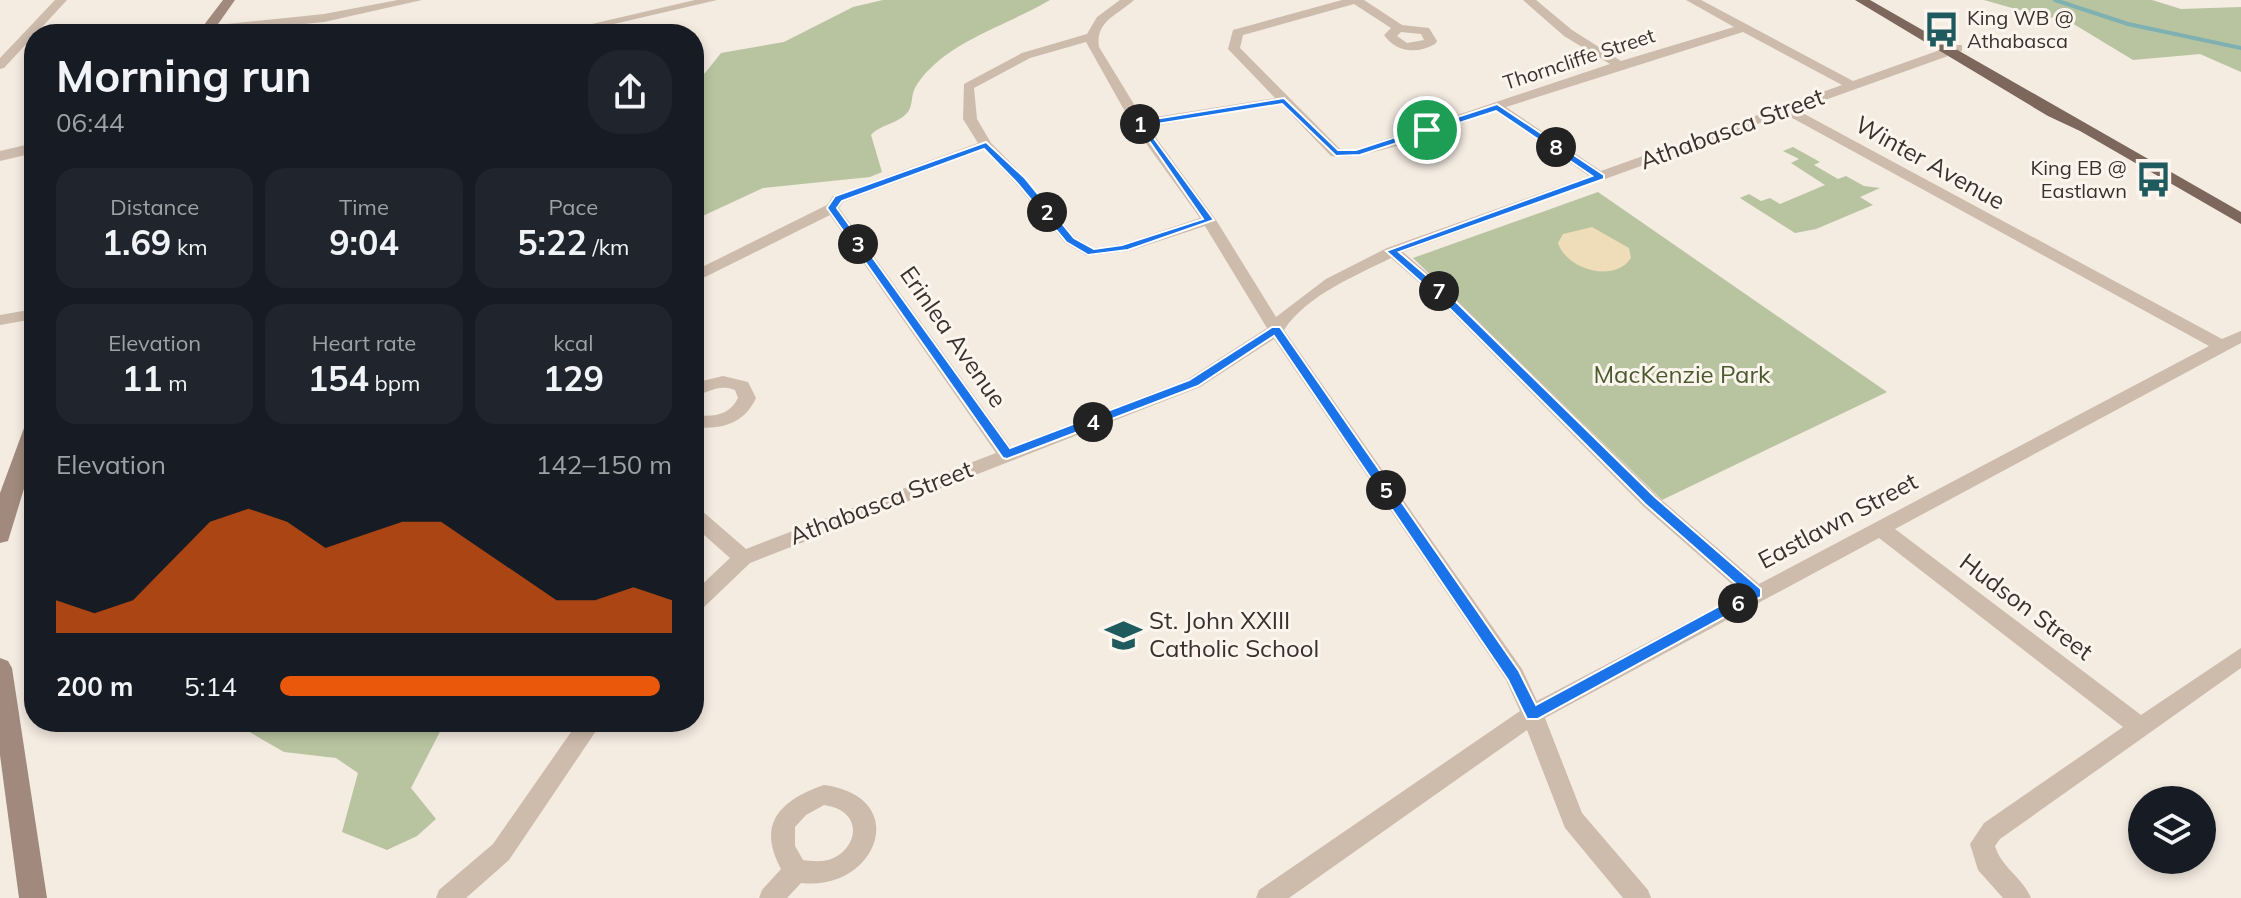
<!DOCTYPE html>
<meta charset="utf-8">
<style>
:root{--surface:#171b24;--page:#20242c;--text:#f1f3f6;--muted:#9ea1a6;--accent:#ea580c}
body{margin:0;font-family:Mulish,sans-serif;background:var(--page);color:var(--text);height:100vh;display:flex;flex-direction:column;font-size:30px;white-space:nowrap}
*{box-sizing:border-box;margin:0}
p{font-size:26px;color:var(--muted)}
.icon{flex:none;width:44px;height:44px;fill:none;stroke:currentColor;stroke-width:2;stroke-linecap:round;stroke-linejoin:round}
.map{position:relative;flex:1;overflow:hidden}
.drawer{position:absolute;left:24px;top:24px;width:680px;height:708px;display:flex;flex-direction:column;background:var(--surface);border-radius:32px;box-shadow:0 4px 12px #0003}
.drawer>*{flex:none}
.controls{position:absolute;left:2128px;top:786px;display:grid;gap:16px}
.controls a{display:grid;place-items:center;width:88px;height:88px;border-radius:50%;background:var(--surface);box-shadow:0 4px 12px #0003;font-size:40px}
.pin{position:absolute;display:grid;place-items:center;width:68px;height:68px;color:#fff;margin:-34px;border:4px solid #fff;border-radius:50%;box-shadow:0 2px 8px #0007}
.km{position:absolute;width:40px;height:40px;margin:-20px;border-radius:50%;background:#222;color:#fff;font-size:22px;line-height:40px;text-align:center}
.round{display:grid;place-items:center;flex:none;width:84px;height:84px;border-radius:32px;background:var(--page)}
.headline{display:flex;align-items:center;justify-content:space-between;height:136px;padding:0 32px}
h1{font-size:44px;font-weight:700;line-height:60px}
.metrics{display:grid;grid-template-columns:repeat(3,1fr);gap:12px;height:136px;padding:8px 32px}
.metrics div{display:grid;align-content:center;border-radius:20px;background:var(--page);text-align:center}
.metrics b{font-size:34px;font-weight:700}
.metrics small{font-size:22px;font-weight:400}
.metrics p{font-size:22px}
.chart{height:224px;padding:16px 32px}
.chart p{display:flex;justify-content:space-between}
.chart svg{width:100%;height:144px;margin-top:8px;fill:var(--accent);opacity:.7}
ul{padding:0 32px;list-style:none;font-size:26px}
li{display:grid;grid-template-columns:128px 96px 1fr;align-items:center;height:60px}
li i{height:20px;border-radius:10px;background:var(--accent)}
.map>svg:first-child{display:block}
</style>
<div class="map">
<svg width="2241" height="898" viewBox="0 0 2241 898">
<rect width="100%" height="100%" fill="#f4ebe1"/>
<path fill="#b8c4a0" d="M 883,0 L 1050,0 C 1015,21 964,37 935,64 C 928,70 919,80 915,88 C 911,95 913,105 908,112 C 898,124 881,124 871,135 L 882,172 L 870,177 L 763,188 L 694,220 L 694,81 L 705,73 L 721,53 L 784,42 L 853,7 Z
M 1984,0 L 2152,0 L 2181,9 L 2241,7 L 2241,72 L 2200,54 L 2133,60 L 2067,20 L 2037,15 Z
M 1793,147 L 1820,162 L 1814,165 L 1838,179 L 1846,176 L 1864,186 L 1880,188 L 1860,197 L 1873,205 L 1816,229 L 1795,233 L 1740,198 L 1749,194 L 1761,201 L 1770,198 L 1780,204 L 1825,185 L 1791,163 L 1799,159 L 1783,151 Z
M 1598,192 L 1887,392 L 1662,500 L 1413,258 Z
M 242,722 L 445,722 L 411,788 L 436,819 L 417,836 L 387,850 L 342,832 L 358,773 L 336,758 L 284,752 L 246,730 Z"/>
<path fill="#efdcb8" d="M 1592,227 L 1629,248 L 1631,258 C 1614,284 1566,269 1558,243 L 1563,234 Z"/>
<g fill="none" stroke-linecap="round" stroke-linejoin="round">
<path stroke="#7fb0b2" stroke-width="4" d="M 2055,0 L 2128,24 L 2241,48"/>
<path fill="#cdbbac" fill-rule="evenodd" d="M 55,0 L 67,0 L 4,68 L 0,69 L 0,58 Z
M 398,0 L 422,0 L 324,22 L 207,34 L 201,30 L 207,26 L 324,14 Z
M 695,0 L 717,0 L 571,34 L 549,34 Z
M 1120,0 L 1134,0 C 1118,15 1095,21 1099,47 L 1143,119 L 1275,98 L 1228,49 L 1233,30 L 1342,0 L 1364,0 L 1402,25 L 1429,28 L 1437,41 L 1435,44 C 1417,54 1397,53 1384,35 L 1391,28 L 1354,4 L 1243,35 L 1240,48 L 1340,149 L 1356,149 L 1610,64 L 1564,36 L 1523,0 L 1536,0 L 1572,30 L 1621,61 L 1734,27 L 1686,0 L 1701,0 L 1853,81 L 1954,45 L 1962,45 L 1962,51 L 1797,110 L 2222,339 L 2241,331 L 2241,343 L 1895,529 L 2141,715 L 2241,648 L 2241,668 L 2000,839 L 1995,846 C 2001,867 2023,878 2031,898 L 2003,898 L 1978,870 L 1970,844 L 1984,823 L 2123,727 L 1879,538 L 1545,718 L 1582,813 L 1648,890 L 1651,898 L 1623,898 L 1565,828 L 1527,730 L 1289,898 L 1256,898 L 1259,890 L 1520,711 L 1506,680 L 1274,339 L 1200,387 L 750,563 L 701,610 L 694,612 L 694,592 L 730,558 L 694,526 L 694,508 L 701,510 L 746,549 L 996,453 L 830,215 L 699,280 L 694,282 L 694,271 L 827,205 L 833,196 L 978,143 L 963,119 L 964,84 L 1022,53 L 1087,34 L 1097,17 ZM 1401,32 L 1421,34 L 1424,40 L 1407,43 L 1397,36 ZM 1743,32 L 1842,85 L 1601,171 L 1506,107 ZM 1086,42 L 1132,124 L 1200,218 L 1122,244 L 1094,248 L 1075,237 L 1026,178 L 991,143 L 977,119 L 974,88 L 1030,58 ZM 1281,104 L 1331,156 C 1366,163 1457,124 1495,111 L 1589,176 L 1387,248 L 1326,279 L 1276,317 L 1216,220 L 1148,127 ZM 1785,114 L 2209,346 L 1759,584 L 1657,496 L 1449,292 L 1403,252 ZM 984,150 L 1016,184 L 1065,243 L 1087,256 L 1129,251 L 1205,226 L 1267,328 L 1188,379 L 1011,447 L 839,208 L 843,202 ZM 1391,258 L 1437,298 L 1643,506 L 1742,593 L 1537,701 L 1522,669 L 1284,330 C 1307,295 1355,276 1391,258 Z
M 34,309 L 34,319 L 0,325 L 0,315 Z
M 723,376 L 748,382 L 756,398 C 744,424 721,430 694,427 L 694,415 C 713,417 729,416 738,398 L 735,390 C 718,384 709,392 694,397 L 694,383 Z
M 578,722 L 602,722 L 509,860 L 466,898 L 436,898 L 439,890 L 493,844 Z
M 824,785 C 913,797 877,892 801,883 L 787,898 L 759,898 L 762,890 L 781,869 C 756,823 781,800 824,785 ZM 824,805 C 866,811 858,851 828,860 C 820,862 811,861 803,860 L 795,846 L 795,827 L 806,815 Z"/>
<path fill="#cdbbac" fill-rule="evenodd" d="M 34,143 L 34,153 L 0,161 L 0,151 Z"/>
<path fill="#a18a7d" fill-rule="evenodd" d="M 223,0 L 235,0 L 211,34 L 197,34 Z
M 34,421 L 34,456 L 8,541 L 0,543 L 0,493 L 24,428 Z
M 0,658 L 8,661 L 12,668 L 47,898 L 19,898 L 0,755 Z"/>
<path fill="#7d675c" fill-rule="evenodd" d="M 1855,0 L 1870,0 L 2241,212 L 2241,224 L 2080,131 L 2048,116 Z"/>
</g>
<path fill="#1a73e8" stroke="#fff" stroke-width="2" fill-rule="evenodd" d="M 1284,98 L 1338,150 L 1356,150 L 1497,104 L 1604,175 L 1604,179 L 1399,252 L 1447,293 L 1655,497 L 1761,589 L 1761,597 L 1538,719 L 1527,719 L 1508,680 L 1274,336 L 1198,386 L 1007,459 L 1003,458 L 827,208 L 835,196 L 986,142 L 1025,178 L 1074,238 L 1094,249 L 1122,245 L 1203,219 L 1136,122 ZM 1282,104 L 1336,156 L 1360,155 L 1496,111 L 1592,176 L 1386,251 L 1439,298 L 1645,504 L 1745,592 L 1536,705 L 1519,671 L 1280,327 L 1272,327 L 1189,380 L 1010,448 L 837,208 L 842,201 L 984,149 L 1017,183 L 1066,242 L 1088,255 L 1128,250 L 1214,220 L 1145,126 Z"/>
<defs>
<symbol id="bus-bare" viewBox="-9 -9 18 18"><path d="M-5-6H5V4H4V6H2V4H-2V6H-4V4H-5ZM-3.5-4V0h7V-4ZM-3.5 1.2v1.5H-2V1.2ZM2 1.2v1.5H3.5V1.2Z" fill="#1f5a5e" stroke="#fbf5ee" stroke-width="2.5" paint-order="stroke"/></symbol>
<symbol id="school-bare" viewBox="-9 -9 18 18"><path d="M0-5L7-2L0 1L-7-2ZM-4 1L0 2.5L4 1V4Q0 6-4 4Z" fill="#1f5a5e" stroke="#fbf5ee" stroke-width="2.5" paint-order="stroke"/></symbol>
</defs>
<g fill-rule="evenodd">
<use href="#bus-bare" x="1916" y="4" width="51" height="51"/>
<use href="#bus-bare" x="2128" y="154" width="51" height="51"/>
<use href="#school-bare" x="1098" y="610" width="51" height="51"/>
</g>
<g text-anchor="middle" stroke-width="6" stroke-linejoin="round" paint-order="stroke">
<g font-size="20" fill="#3b302b" stroke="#fbf5ee" text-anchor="start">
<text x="1967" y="25">King WB @<tspan x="1967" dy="23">Athabasca</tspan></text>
<text x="2127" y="175" text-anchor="end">King EB @<tspan x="2127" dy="23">Eastlawn</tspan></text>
</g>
<g font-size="20" fill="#3b302b" stroke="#fbf5ee">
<text transform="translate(1579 59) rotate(-18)" y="7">Thorncliffe Street</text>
</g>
<g font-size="24" fill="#3b302b" stroke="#fbf5ee">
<text transform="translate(1732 129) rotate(-20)" y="8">Athabasca Street</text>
<text transform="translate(1930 163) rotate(29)" y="8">Winter Avenue</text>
<text transform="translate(953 337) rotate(55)" y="8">Erinlea Avenue</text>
<text transform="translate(881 503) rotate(-21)" y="8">Athabasca Street</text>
<text transform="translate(1838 521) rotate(-28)" y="8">Eastlawn Street</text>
<text transform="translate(2026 607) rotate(37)" y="8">Hudson Street</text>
</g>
<g font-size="24" fill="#4a5a2e" stroke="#fbf5ee">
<text x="1682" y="383">MacKenzie Park</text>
</g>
<g font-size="24" fill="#3b302b" stroke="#fbf5ee" text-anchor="start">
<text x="1149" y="629">St. John XXIII<tspan x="1149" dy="28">Catholic School</tspan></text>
</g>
</g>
</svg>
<div class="controls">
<a><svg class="icon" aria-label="layers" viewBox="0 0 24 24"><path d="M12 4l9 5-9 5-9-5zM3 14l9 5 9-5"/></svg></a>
</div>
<div class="pin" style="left:1427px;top:130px;background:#1e9e55"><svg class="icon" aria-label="arrive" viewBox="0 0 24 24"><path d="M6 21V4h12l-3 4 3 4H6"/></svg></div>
<b class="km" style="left:1140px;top:124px">1</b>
<b class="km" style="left:1047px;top:212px">2</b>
<b class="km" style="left:858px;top:244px">3</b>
<b class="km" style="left:1093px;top:422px">4</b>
<b class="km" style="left:1386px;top:490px">5</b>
<b class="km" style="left:1738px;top:603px">6</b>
<b class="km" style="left:1439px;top:291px">7</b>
<b class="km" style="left:1556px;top:147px">8</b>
<section class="drawer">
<div class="headline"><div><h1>Morning run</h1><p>06:44</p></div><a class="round"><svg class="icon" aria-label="share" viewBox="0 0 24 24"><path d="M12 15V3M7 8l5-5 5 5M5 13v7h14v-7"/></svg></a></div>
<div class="metrics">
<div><p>Distance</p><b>1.69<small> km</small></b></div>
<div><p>Time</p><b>9:04</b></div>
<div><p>Pace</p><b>5:22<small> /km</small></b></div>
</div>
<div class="metrics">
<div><p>Elevation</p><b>11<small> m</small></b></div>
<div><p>Heart rate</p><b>154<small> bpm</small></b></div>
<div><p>kcal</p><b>129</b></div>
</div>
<div class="chart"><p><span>Elevation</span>142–150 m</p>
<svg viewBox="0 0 160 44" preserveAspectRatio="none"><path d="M0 44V34L10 38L20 34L30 22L40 10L50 6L60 10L70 18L80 14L90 10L100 10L110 18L120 26L130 34L140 34L150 30L160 34V44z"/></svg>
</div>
<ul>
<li><b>200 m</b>5:14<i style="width:97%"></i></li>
</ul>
</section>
</div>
